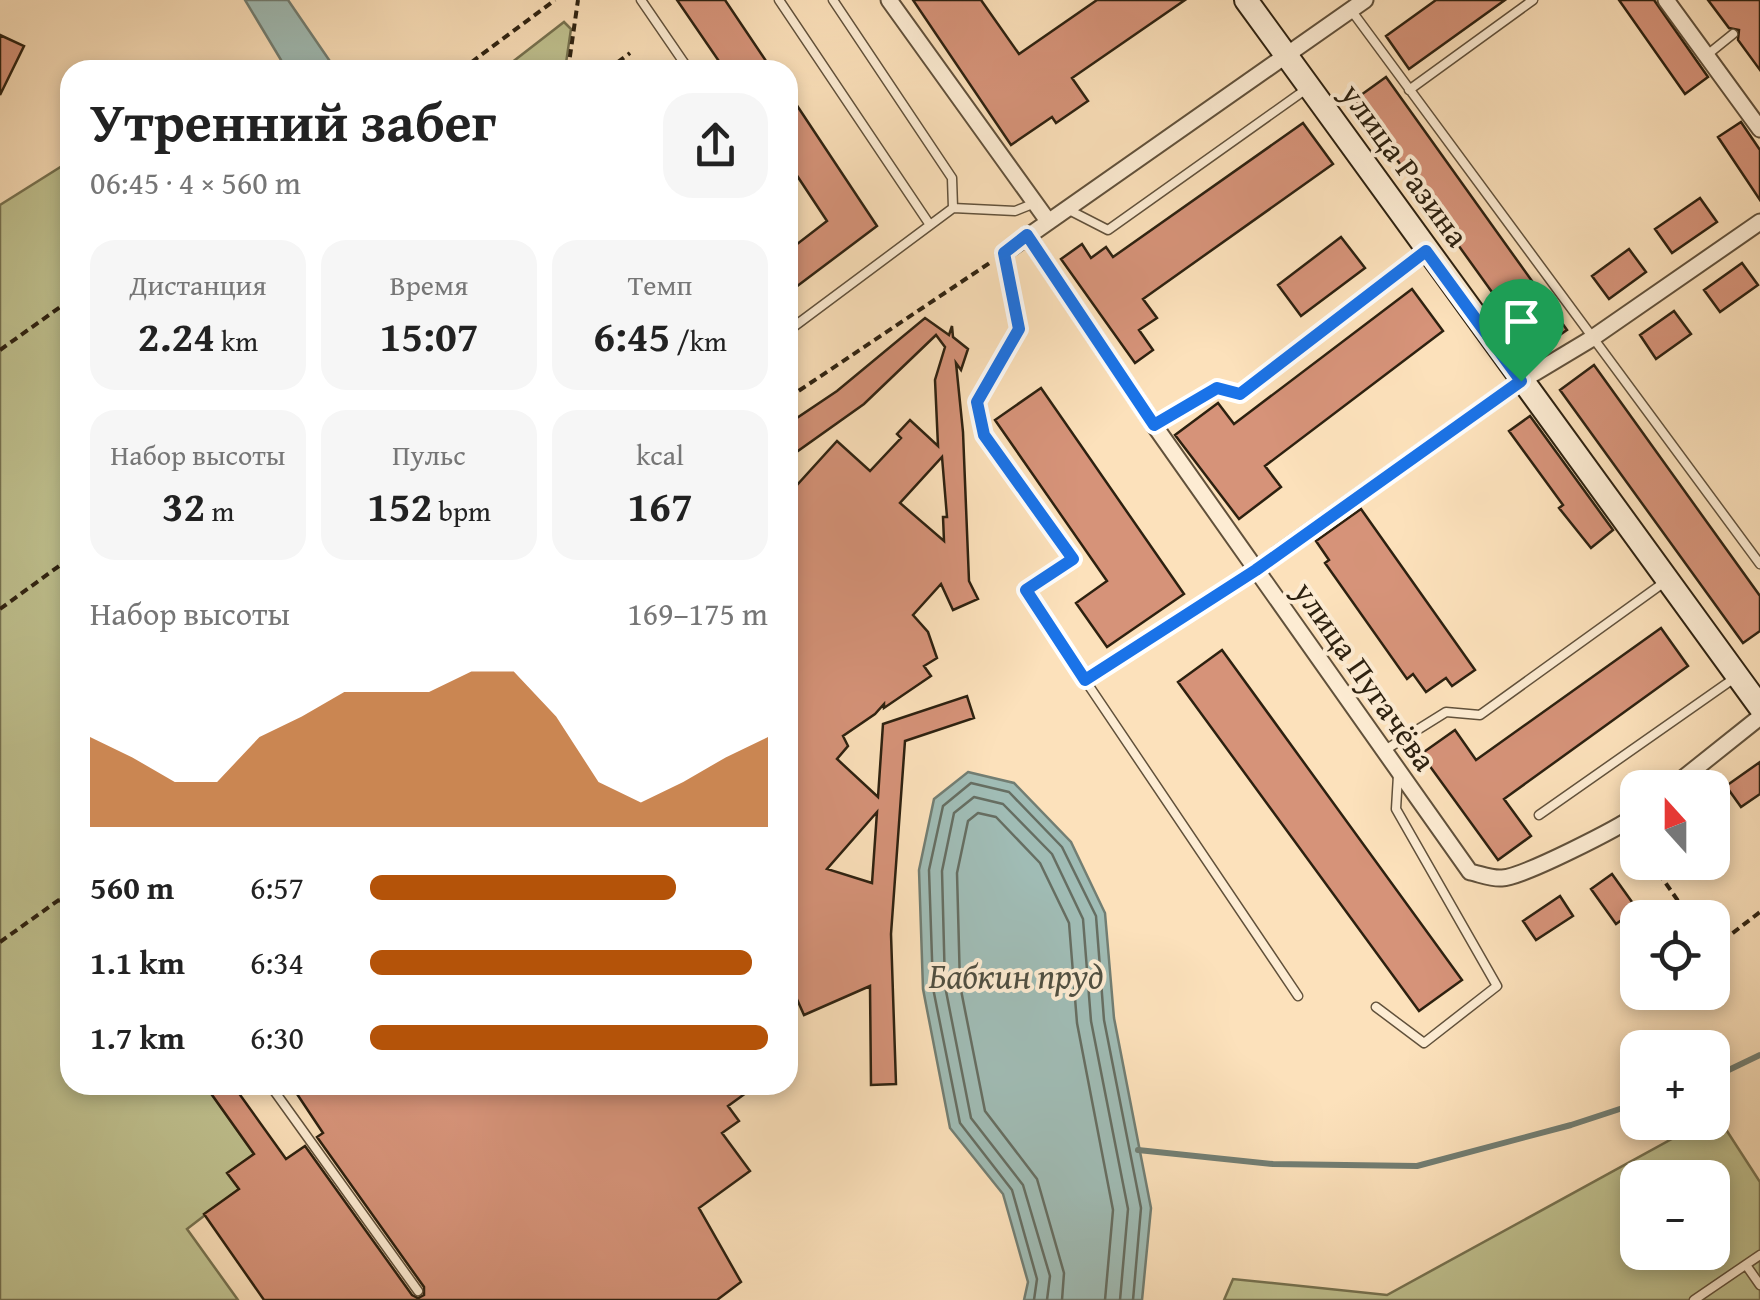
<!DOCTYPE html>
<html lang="ru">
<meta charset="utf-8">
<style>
:root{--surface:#fff;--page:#f6f6f6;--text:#222;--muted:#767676;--accent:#b45309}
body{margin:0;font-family:"Gentium Book Plus",serif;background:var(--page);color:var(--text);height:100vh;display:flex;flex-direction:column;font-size:38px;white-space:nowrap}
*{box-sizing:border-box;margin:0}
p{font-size:32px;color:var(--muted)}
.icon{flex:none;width:55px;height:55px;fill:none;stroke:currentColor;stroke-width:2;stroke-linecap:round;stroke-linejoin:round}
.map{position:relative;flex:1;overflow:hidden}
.drawer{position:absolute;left:60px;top:60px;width:738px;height:1035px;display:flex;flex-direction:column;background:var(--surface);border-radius:30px;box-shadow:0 5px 15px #0003}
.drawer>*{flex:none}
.needle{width:65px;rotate:339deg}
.tools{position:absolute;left:1620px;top:770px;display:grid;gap:20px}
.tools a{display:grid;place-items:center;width:110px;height:110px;border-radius:20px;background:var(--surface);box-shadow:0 5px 15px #0003;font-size:50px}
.pin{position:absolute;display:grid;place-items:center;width:85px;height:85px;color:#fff;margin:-102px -42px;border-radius:50% 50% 50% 0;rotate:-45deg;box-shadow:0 0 10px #0007}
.pin .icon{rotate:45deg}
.round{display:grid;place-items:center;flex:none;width:105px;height:105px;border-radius:30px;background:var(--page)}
.summary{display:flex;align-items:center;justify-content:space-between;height:170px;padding:0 30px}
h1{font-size:55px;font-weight:700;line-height:75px}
.figures{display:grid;grid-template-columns:repeat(3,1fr);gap:15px;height:170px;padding:10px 30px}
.figures div{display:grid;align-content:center;border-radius:25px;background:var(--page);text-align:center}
.figures b{font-size:42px;font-weight:700}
.figures small{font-size:28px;font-weight:400}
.figures p{font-size:28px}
.chart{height:280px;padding:20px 30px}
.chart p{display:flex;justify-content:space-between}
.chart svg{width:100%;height:180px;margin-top:10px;fill:var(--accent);opacity:.7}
ul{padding:0 30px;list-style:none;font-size:32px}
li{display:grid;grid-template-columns:160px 120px 1fr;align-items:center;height:75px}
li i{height:25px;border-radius:12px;background:var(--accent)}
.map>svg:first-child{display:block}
</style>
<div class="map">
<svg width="1760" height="1300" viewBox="0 0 1760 1300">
<rect width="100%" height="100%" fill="#fce1bb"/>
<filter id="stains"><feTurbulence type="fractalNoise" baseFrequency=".002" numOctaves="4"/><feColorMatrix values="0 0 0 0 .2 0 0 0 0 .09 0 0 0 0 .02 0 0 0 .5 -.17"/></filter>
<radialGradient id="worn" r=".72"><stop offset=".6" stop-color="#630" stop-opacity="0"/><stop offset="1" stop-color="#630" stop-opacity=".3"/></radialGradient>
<path fill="#c0c290" stroke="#767250" stroke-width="2.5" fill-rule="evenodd" d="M 564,22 L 571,29 L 565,70 L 502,70 Z
M 70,161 L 70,892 L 58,901 L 70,906 L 70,1085 L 205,1085 L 254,1154 L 228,1173 L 239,1189 L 187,1229 L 238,1300 L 0,1300 L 0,205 Z
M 1716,1114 L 1760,1182 L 1760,1300 L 1224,1300 L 1233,1279 L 1387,1295 L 1701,1123 L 1712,1122 L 1713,1116 ZM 1638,1178 L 1712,1178 L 1712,1252 L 1638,1252 Z"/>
<path fill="#a0bcb5" stroke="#727e73" stroke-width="2.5" d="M 245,0 L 288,0 L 336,70 L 287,70 Z
M 968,772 L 1014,783 L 1071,842 L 1105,913 L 1114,1018 L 1151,1208 L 1142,1300 L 1024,1300 L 1028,1282 L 1003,1194 L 950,1128 L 923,989 L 919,870 L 934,799 Z"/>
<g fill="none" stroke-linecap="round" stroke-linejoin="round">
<path stroke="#666e62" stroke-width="2.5" d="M 1034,1300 L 1037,1279 L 1012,1190 L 960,1123 L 933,988 L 929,870 L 943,806 L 971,783 L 1009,792 L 1062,847 L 1096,916 L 1104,1020 L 1141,1208 L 1133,1300
M 1047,1300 L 1050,1276 L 1023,1185 L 971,1118 L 945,986 L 942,871 L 954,813 L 974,797 L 1003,804 L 1052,854 L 1083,919 L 1091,1021 L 1128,1209 L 1120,1300
M 1062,1300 L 1064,1273 L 1037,1179 L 985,1111 L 960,985 L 957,873 L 968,821 L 978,813 L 996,817 L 1040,863 L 1069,923 L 1077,1023 L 1113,1210 L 1105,1300"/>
<path stroke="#727e73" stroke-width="6" d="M 1712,1078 L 1760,1055
M 1138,1150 L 1273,1164 L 1417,1166 L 1571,1125 L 1638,1103"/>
</g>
<path fill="#d69379" stroke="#2d2110" stroke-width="2.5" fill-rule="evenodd" d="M 677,0 L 725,0 L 772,70 L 725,70 Z
M 913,0 L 981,0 L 1019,54 L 1097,0 L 1185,0 L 1072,78 L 1088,101 L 1056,123 L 1052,117 L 1011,145 Z
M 1436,0 L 1505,0 L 1409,69 L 1386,36 Z
M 1619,0 L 1654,0 L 1708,77 L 1685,94 Z
M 1708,0 L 1760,0 L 1760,70 L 1738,40 L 1739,30 L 1729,28 Z
M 0,35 L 24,46 L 0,95 Z
M 1386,77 L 1567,330 L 1535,352 L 1354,100 Z
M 788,92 L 877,226 L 788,293 L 788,251 L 827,221 L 788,162 Z
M 1741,122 L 1760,150 L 1760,200 L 1718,137 Z
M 1303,123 L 1333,164 L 1143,299 L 1157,318 L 1139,330 L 1153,350 L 1135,363 L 1061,259 L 1082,244 L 1091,258 L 1106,247 L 1113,257 Z
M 1700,198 L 1717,222 L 1672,253 L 1655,229 Z
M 1341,237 L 1365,268 L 1301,316 L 1278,285 Z
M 1629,249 L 1646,272 L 1609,299 L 1592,276 Z
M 1742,263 L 1758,285 L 1720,312 L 1704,290 Z
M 1412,289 L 1443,331 L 1265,466 L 1281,487 L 1239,519 L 1175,435 L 1218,403 L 1234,424 Z
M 1674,311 L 1691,334 L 1656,359 L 1640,335 Z
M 925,318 L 949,335 L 952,326 L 953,337 L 968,349 L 961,370 L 956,363 L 963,432 L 969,581 L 978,599 L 953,610 L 941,584 L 913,615 L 928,632 L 937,658 L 924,666 L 931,676 L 884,708 L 884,704 L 875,714 L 843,736 L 848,746 L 837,759 L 878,797 L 883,724 L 967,696 L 974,718 L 905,741 L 891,934 L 896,1084 L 871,1085 L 870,986 L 804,1015 L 796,997 L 788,1000 L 788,495 L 837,441 L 870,471 L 901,438 L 897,434 L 910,420 L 938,446 L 935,380 L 945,347 L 936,335 L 864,404 L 788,458 L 788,424 L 837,391 ZM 942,457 L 947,517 L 943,517 L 944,541 L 900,503 ZM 877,812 L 872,883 L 827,869 Z
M 1594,365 L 1760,596 L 1760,631 L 1743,643 L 1560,390 Z
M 1041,388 L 1184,594 L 1107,647 L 1076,603 L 1107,581 L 995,420 Z
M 1530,416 L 1613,530 L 1591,548 L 1559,508 L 1563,505 L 1509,431 Z
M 1361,509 L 1475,670 L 1452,686 L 1446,678 L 1426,692 L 1413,674 L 1407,679 L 1325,563 L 1329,560 L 1316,541 Z
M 1661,628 L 1688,666 L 1504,799 L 1531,836 L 1498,860 L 1421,754 L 1455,730 L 1476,760 Z
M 1222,650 L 1462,980 L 1419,1011 L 1178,682 Z
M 1760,762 L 1760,794 L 1741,807 L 1726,786 Z
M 1612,874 L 1637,909 L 1616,924 L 1591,889 Z
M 1560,896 L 1573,916 L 1536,940 L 1523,921 Z
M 205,1085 L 233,1085 L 286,1159 L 305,1146 L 412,1295 L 418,1298 L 424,1295 L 424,1287 L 317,1137 L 323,1133 L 291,1085 L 757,1085 L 728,1106 L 739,1121 L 722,1133 L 750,1171 L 699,1208 L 741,1282 L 717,1300 L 264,1300 L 204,1214 L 239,1189 L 227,1173 L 254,1154 Z"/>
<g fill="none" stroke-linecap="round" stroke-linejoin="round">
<defs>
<path id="lane" d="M 641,0 L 689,70
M 779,0 L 930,225
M 833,0 L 952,178 L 953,208
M 1351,10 L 1760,564
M 1707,55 L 1733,34
M 1409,90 L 1533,0
M 1069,210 L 1108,230 L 1305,90
M 1004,253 L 1019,329 L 977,402 L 985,435 L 1073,559 L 1026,591 L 1085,680
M 788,331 L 953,208 L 1015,211 L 1035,203
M 1155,424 L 1217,388 L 1240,394 L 1426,251
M 1257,569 L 1085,680 L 1298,996
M 1385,750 L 1446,712 L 1480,715 L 1666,581
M 1539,815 L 1736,677
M 1376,1007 L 1424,1043 L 1497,986 L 1396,809 L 1398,775
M 270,1085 L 418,1291
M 1746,1265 L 1760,1285
M 1694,1300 L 1760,1255"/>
<path id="street" d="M 889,0 L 1048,221
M 1666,0 L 1760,129
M 1027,235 L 1154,425 L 1470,872 C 1480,874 1492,879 1502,878 C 1523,877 1619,828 1638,814
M 1004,253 L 1365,0
M 1257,569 L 1521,381 L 1591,339 L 1760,222
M 1671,788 L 1760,717"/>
<path id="secondary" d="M 1246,0 L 1760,707"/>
</defs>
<use href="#lane" stroke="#61513b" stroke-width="11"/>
<use href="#street" stroke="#61513b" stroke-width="19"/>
<use href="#secondary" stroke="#2d2110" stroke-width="26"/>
<path stroke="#2d2110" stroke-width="4" stroke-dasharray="8 5" stroke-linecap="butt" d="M 461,70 L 555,0
M 568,70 L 578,0
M 607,70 L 630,53
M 0,350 L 70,300
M 788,398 L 991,262
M 0,609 L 70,558
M 1651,862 L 1690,918
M 0,942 L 70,892
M 1712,949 L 1760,912"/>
<use href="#lane" stroke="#fdecd3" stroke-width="8"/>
<use href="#street" stroke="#fdecd3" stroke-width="15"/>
<use href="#secondary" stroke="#fdecd3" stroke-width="22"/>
</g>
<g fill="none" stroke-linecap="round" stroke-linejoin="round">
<defs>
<path id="route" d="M 1027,235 L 1154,425 L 1217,388 L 1240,394 L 1426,251 L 1521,381 L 1256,570 L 1085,680 L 1026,590 L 1073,559 L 984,435 L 977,402 L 1019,329 L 1004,253 Z"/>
</defs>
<use href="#route" stroke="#fff" stroke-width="20"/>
<use href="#route" stroke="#1a73e8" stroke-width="12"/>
</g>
<g text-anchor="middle" stroke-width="8" stroke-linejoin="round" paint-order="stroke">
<g font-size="32" fill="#2d2110" stroke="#fdecd3">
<text transform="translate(1405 165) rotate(54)" y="11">улица Разина</text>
<text transform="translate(1365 676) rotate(55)" y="11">улица Пугачёва</text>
</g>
<g font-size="35" font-style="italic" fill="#505042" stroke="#fdecd3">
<text x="1016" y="988">Бабкин пруд</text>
</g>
</g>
<rect width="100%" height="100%" filter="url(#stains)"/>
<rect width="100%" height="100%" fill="url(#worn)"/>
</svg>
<div class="tools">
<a><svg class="needle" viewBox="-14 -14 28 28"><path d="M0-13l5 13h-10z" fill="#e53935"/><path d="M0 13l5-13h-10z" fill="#767676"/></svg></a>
<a><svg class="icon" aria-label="locate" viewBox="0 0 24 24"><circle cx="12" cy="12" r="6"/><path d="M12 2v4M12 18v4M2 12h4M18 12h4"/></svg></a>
<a>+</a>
<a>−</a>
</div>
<div class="pin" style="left:1521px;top:381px;background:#1e9e55"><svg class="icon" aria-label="arrive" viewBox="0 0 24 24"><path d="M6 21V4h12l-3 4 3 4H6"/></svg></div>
<section class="drawer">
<div class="summary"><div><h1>Утренний забег</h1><p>06:45 · 4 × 560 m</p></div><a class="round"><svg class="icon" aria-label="share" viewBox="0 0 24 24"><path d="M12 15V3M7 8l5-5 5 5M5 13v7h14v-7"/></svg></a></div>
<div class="figures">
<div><p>Дистанция</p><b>2.24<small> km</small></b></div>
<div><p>Время</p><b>15:07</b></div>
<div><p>Темп</p><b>6:45<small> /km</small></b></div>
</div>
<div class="figures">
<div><p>Набор высоты</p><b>32<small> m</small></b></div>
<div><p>Пульс</p><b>152<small> bpm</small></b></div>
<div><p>kcal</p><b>167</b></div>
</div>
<div class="chart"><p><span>Набор высоты</span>169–175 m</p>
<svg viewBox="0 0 160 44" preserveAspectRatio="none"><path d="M0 44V22L10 27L20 33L30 33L40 22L50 17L60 11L70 11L80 11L90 6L100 6L110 17L120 33L130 38L140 33L150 27L160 22V44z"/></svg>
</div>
<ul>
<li><b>560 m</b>6:57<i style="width:77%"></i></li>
<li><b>1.1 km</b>6:34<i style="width:96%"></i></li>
<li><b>1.7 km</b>6:30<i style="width:100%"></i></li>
</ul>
</section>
</div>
